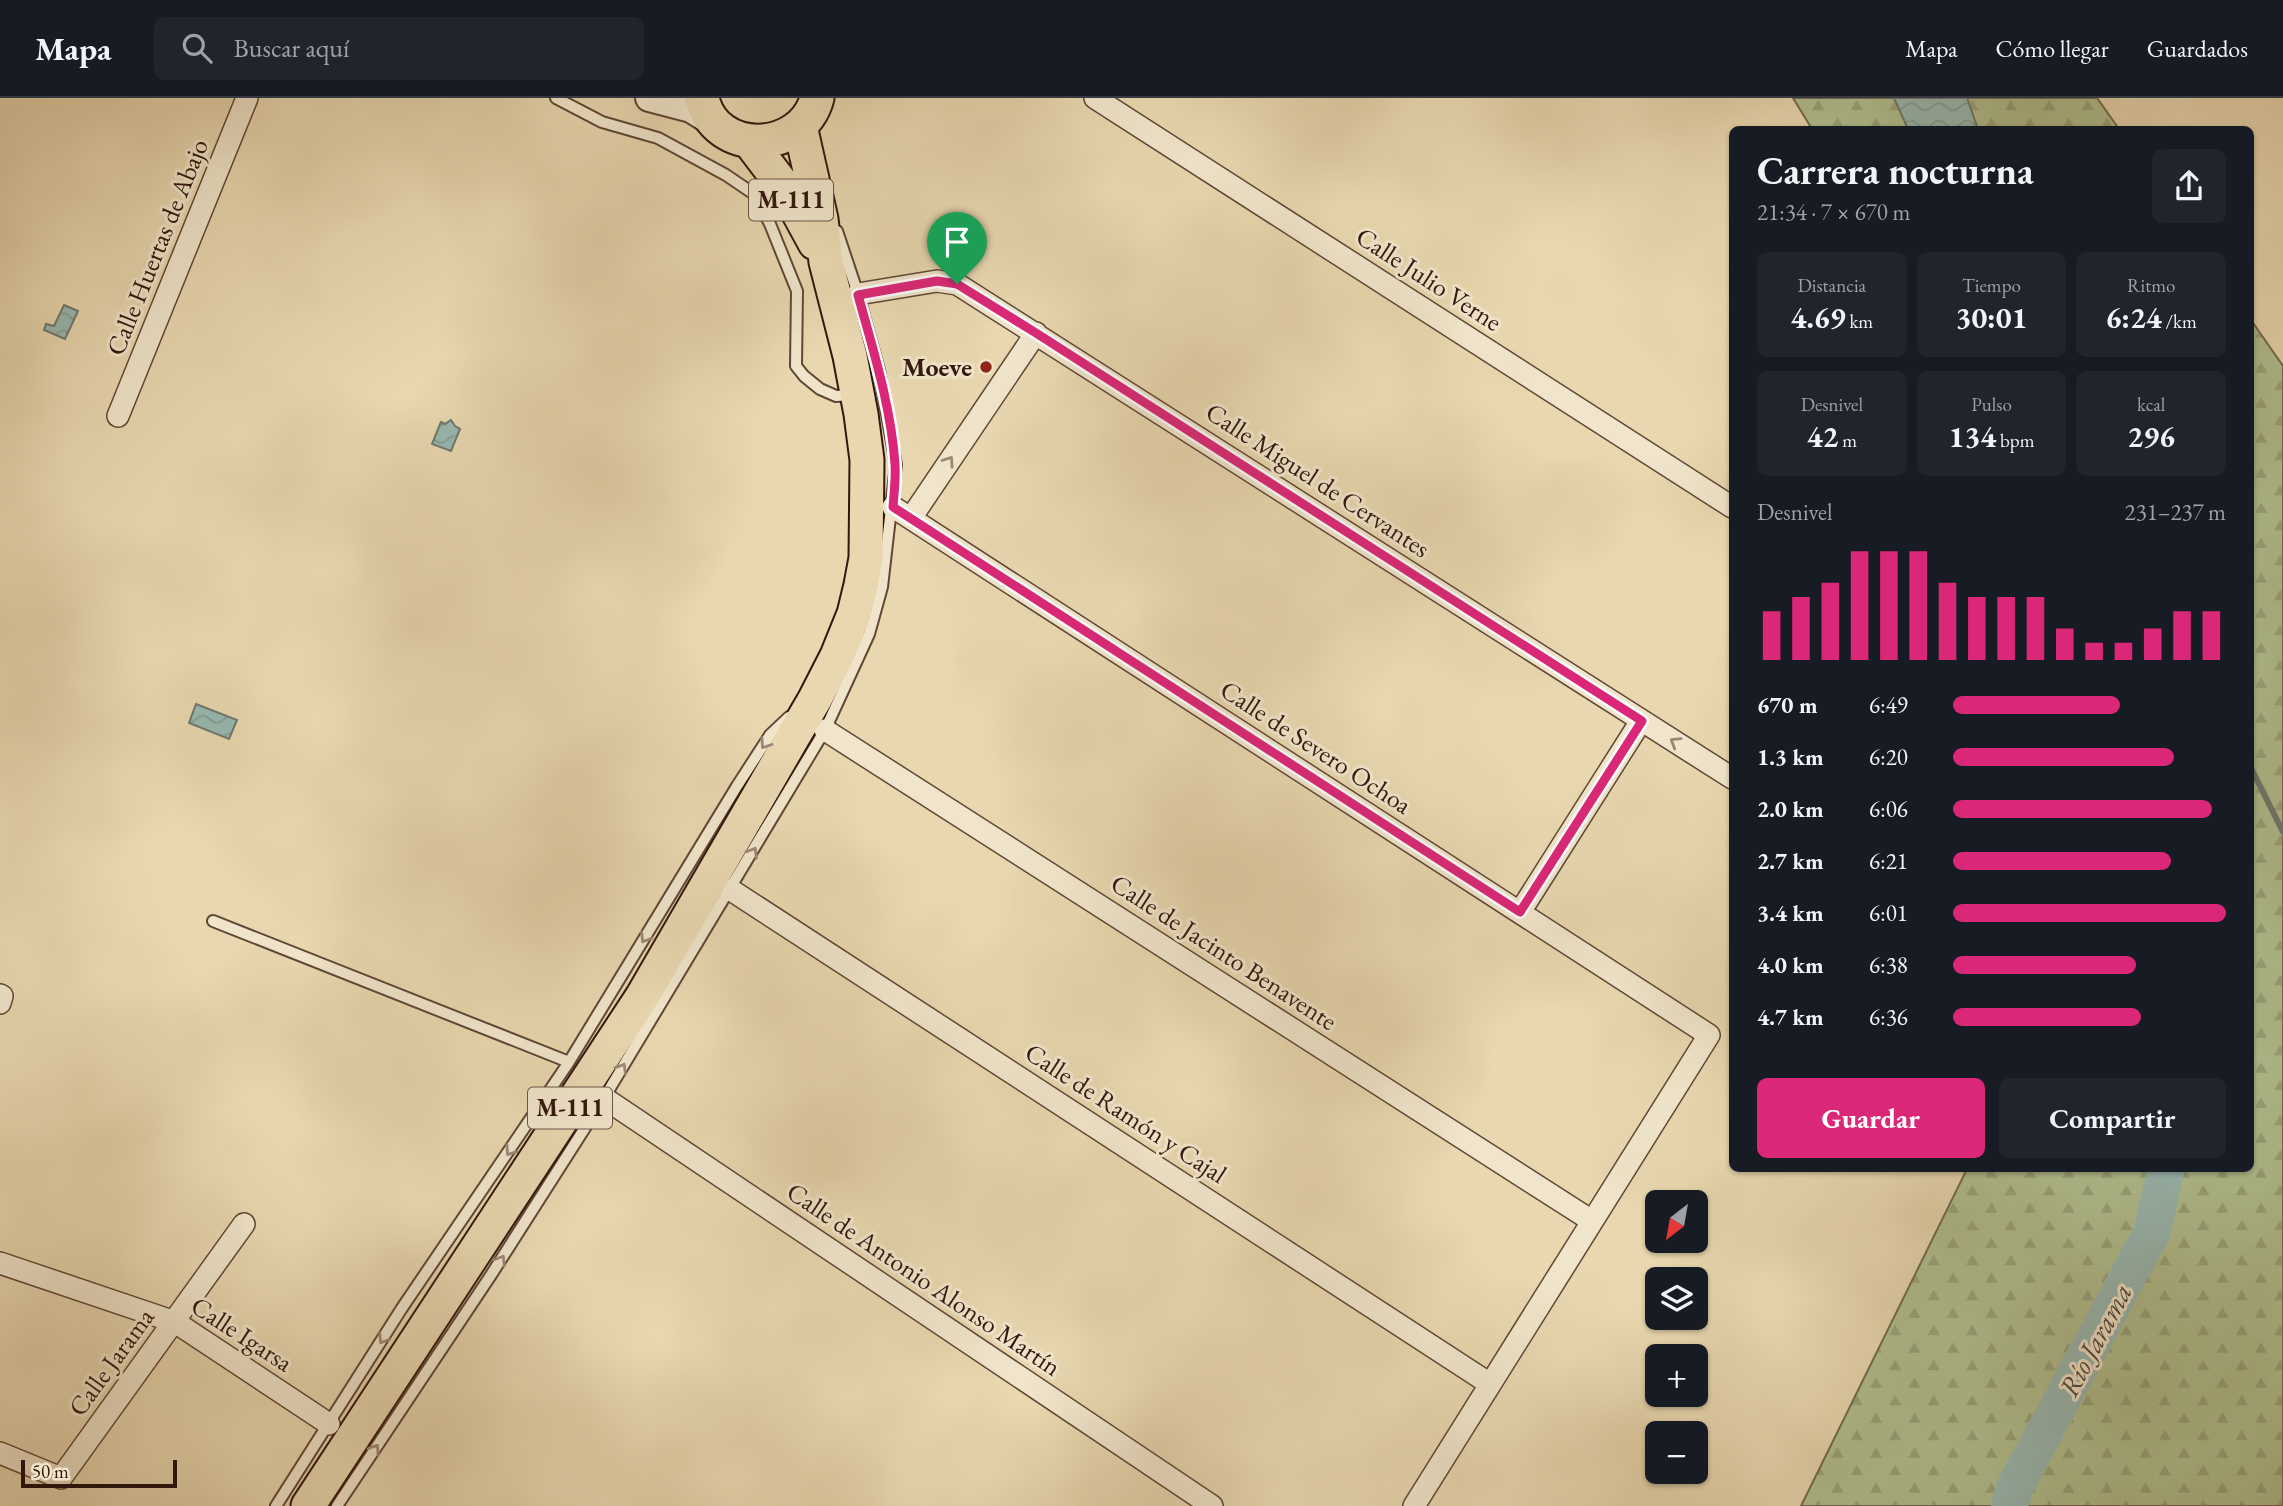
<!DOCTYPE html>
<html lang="es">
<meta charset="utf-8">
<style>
:root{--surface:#171b24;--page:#20242c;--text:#f1f3f6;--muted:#9ea1a6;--line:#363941;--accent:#db2777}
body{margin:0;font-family:"EB Garamond",serif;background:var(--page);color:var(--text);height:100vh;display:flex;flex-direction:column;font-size:26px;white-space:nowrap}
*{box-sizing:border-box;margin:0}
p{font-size:23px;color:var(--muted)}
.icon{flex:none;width:38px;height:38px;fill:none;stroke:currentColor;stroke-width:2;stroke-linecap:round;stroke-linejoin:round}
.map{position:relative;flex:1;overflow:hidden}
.side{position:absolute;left:1729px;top:28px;width:525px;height:1046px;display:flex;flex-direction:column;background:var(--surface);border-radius:10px;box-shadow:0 2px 5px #0004}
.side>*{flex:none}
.needle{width:46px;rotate:211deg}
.tools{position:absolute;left:1645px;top:1092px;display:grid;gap:14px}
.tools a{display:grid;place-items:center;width:63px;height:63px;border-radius:10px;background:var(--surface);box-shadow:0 2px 5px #0004;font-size:35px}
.scale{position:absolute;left:21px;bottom:18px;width:156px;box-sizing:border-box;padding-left:7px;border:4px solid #32170d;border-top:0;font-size:19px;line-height:24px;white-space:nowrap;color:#32170d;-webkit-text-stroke:5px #f0e5cb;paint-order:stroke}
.pin{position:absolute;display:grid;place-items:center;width:60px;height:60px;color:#fff;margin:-72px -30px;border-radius:50% 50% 50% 0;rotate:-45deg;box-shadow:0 0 7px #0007}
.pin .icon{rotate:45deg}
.round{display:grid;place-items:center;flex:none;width:74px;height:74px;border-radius:10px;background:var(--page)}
.head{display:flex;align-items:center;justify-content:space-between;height:119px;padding:0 28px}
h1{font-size:38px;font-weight:700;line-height:52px}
.metrics{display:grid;grid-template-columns:repeat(3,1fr);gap:10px;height:119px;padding:7px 28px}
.metrics div{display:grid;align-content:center;border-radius:10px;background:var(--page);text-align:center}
.metrics b{font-size:30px;font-weight:700}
.metrics small{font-size:19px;font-weight:400}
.metrics p{font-size:19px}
.chart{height:196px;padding:14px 28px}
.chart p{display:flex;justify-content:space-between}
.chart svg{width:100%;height:126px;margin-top:7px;stroke:var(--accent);stroke-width:6}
.action{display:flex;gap:14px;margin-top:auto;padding:14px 28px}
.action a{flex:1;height:80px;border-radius:10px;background:var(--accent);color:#fff;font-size:28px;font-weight:700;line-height:80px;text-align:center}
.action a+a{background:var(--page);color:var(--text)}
ul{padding:0 28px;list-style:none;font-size:23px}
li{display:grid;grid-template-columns:112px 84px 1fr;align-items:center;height:52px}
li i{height:18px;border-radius:9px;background:var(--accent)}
header{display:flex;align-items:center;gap:42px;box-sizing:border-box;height:98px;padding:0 35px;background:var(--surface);border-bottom:2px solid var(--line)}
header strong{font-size:33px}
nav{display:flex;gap:38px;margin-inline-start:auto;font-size:24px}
.search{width:490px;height:63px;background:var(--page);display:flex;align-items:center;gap:18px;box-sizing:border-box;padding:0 24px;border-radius:10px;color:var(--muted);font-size:26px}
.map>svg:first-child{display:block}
</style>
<header>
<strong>Mapa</strong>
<div class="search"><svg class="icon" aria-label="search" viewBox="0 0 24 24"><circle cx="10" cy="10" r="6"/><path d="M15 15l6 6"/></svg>Buscar aquí</div>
<nav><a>Mapa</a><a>Cómo llegar</a><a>Guardados</a></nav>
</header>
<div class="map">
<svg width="2283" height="1408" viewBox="0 0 2283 1408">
<defs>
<pattern id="forest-firs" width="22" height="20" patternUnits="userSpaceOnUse" patternTransform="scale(1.75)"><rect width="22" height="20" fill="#b0bf8f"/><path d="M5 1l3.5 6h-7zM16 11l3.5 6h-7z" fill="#98a37a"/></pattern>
<pattern id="water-waves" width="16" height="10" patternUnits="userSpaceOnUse" patternTransform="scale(1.75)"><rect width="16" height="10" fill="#98b8b1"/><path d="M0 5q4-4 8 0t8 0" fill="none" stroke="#839d97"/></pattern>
</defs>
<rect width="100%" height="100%" fill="#e8d7af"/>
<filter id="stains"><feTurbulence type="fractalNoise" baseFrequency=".00286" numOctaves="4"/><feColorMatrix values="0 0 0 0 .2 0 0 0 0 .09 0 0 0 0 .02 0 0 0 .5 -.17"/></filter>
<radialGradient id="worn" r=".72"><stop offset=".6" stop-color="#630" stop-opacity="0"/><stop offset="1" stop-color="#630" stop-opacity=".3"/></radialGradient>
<path fill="url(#forest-firs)" stroke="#716b4e" stroke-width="2" d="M 1793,0 L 2097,0 L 2119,31 L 1812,31 Z
M 2251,222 L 2283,268 L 2283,1408 L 1801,1408 L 1967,1071 L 2250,1071 Z"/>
<path fill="url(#water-waves)" stroke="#6f786f" stroke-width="2" d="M 1894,0 L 1967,0 L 1978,31 L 1908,31 Z
M 64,207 L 78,213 L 65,241 L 44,232 L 46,226 L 54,228 Z
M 451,322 L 455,328 L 460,331 L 451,353 L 432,346 L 441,324 L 445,326 Z
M 196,606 L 237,622 L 229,641 L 189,625 Z"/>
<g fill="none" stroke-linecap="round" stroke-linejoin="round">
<path stroke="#6f786f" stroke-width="6" d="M 2250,668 L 2283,734"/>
<path stroke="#98b8b1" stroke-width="37" d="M 2009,1408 L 2016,1387 L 2152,1134 L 2166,1071"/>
<defs>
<path id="service" d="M 556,0 L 602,24 L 658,40 L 726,77 L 754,96 L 770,126 L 797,193 L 796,268 L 804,278 L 820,291 L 836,298 L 852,297
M 213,823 L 569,964
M 276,1408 L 402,1210 L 569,964 L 737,688 L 770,637 L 789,619
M 337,1408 L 491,1177 L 604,1000 L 825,632 L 869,536 L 882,489 L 896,367 L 879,272 L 858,196 L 837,133"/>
<path id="minor" d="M 1095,0 L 1732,409
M 858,196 L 937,183 L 957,186 L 1732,680
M 118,318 L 247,0
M 893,409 L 1709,937 L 1414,1408
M 911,420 L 1036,235
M 825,632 L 1592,1123
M 731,792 L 1490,1286
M 1520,814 L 1641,623
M 0,897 L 2,898 L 0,905
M 604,1000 L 1212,1408
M 0,1165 L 175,1224 L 329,1326
M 0,1355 L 61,1380 L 244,1126"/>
<path id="tertiary" d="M 649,0 L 691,11 L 715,26"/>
<path id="primary" d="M 702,0 C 715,59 802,56 817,0
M 750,44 L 785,90 L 815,145
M 308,1408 L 642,899 L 815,601 L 837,558 L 854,516 L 861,487 L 866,460 L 867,362 L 861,316 L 850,258 L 826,164 L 821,121 L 800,28"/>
</defs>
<use href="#service" stroke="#604736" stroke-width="14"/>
<use href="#minor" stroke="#604736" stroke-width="24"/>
<use href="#tertiary" stroke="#604736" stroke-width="30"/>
<use href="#primary" stroke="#32170d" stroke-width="37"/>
<use href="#service" stroke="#f0e5cb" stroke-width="10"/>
<use href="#minor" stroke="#f0e5cb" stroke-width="21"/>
<use href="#tertiary" stroke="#f0e5cb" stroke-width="26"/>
<use href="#primary" stroke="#e8d7af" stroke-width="33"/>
</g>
<defs><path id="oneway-chevron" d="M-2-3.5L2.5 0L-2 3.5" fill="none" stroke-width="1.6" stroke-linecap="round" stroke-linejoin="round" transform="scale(1.75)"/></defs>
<g stroke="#9a8876">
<use href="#oneway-chevron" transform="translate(949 363) rotate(-56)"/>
<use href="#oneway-chevron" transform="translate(1675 644) rotate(-148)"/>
<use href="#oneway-chevron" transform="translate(765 646) rotate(124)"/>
<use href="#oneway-chevron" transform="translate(753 754) rotate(-59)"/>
<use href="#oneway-chevron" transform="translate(645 840) rotate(121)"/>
<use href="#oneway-chevron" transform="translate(622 970) rotate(-59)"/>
<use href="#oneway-chevron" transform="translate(510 1053) rotate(124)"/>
<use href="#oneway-chevron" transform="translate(501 1162) rotate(-58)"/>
<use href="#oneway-chevron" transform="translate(383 1241) rotate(122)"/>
<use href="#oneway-chevron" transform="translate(375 1351) rotate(-56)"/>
</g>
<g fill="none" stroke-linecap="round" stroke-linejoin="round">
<defs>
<path id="route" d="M 937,183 L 957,186 L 1036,235 L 1642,623 L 1520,814 L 893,409 C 894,395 896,380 895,366 C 891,308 873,252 858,197 Z"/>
</defs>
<use href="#route" stroke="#fff" stroke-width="14"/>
<use href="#route" stroke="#db2777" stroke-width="9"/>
</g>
<circle fill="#8f2418" stroke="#f0e5cb" stroke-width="2.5" cx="986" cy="269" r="7"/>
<g text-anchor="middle" stroke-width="6" stroke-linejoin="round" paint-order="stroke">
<g fill="#f0e5cb" stroke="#6b5546" stroke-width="2">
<rect x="749" y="81.5" width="84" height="41" rx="5"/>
<rect x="528" y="989.5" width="84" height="41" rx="5"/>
</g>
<g font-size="24" font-weight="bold" fill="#32170d">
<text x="791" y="110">M-111</text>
<text x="570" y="1018">M-111</text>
</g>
<g font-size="26" fill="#32170d" stroke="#f0e5cb">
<text transform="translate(157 149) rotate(-68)" y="9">Calle Huertas de Abajo</text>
<text transform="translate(1429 181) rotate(33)" y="9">Calle Julio Verne</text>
<text transform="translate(1318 382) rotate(33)" y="9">Calle Miguel de Cervantes</text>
<text transform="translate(1316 649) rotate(33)" y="9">Calle de Severo Ochoa</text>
<text transform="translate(1224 854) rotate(33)" y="9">Calle de Jacinto Benavente</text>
<text transform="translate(1126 1015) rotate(33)" y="9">Calle de Ramón y Cajal</text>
<text transform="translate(924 1181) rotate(34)" y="9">Calle de Antonio Alonso Martín</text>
<text transform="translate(242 1236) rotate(33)" y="9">Calle Igarsa</text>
<text transform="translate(111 1264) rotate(-54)" y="9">Calle Jarama</text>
</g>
<g font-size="26" font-weight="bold" fill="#32170d" stroke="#f0e5cb" text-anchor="end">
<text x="972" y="278">Moeve</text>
</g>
<g font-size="28" font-style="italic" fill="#51473e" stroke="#f0e5cb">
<text transform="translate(2095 1242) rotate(-62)" y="10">Río Jarama</text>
</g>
</g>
<rect width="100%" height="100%" filter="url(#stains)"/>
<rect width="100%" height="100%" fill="url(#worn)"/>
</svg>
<div class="tools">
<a><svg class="needle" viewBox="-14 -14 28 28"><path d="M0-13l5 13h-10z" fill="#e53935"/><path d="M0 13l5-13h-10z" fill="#9ea1a6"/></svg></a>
<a><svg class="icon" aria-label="layers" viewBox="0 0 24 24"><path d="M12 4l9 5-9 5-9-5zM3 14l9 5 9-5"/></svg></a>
<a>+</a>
<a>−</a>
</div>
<div class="scale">50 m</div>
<div class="pin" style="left:957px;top:186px;background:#1e9e55"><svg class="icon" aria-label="arrive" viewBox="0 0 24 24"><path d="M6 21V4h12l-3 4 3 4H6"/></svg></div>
<section class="side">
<div class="head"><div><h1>Carrera nocturna</h1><p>21:34 · 7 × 670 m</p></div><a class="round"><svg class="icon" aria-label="share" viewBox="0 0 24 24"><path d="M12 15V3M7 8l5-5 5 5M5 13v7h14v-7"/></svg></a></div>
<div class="metrics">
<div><p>Distancia</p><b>4.69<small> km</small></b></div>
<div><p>Tiempo</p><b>30:01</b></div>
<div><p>Ritmo</p><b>6:24<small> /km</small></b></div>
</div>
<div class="metrics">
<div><p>Desnivel</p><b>42<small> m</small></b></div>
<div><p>Pulso</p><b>134<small> bpm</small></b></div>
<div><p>kcal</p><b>296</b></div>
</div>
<div class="chart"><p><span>Desnivel</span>231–237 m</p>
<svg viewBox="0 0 160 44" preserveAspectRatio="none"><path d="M5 44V27M15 44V22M25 44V17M35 44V6M45 44V6M55 44V6M65 44V17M75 44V22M85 44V22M95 44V22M105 44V33M115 44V38M125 44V38M135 44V33M145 44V27M155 44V27"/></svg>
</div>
<ul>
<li><b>670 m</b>6:49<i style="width:61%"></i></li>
<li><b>1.3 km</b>6:20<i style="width:81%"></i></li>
<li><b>2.0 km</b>6:06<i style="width:95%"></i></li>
<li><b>2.7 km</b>6:21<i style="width:80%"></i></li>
<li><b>3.4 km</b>6:01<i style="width:100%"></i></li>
<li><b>4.0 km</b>6:38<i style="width:67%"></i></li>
<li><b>4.7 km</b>6:36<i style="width:69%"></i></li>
</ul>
<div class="action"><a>Guardar</a><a>Compartir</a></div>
</section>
</div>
